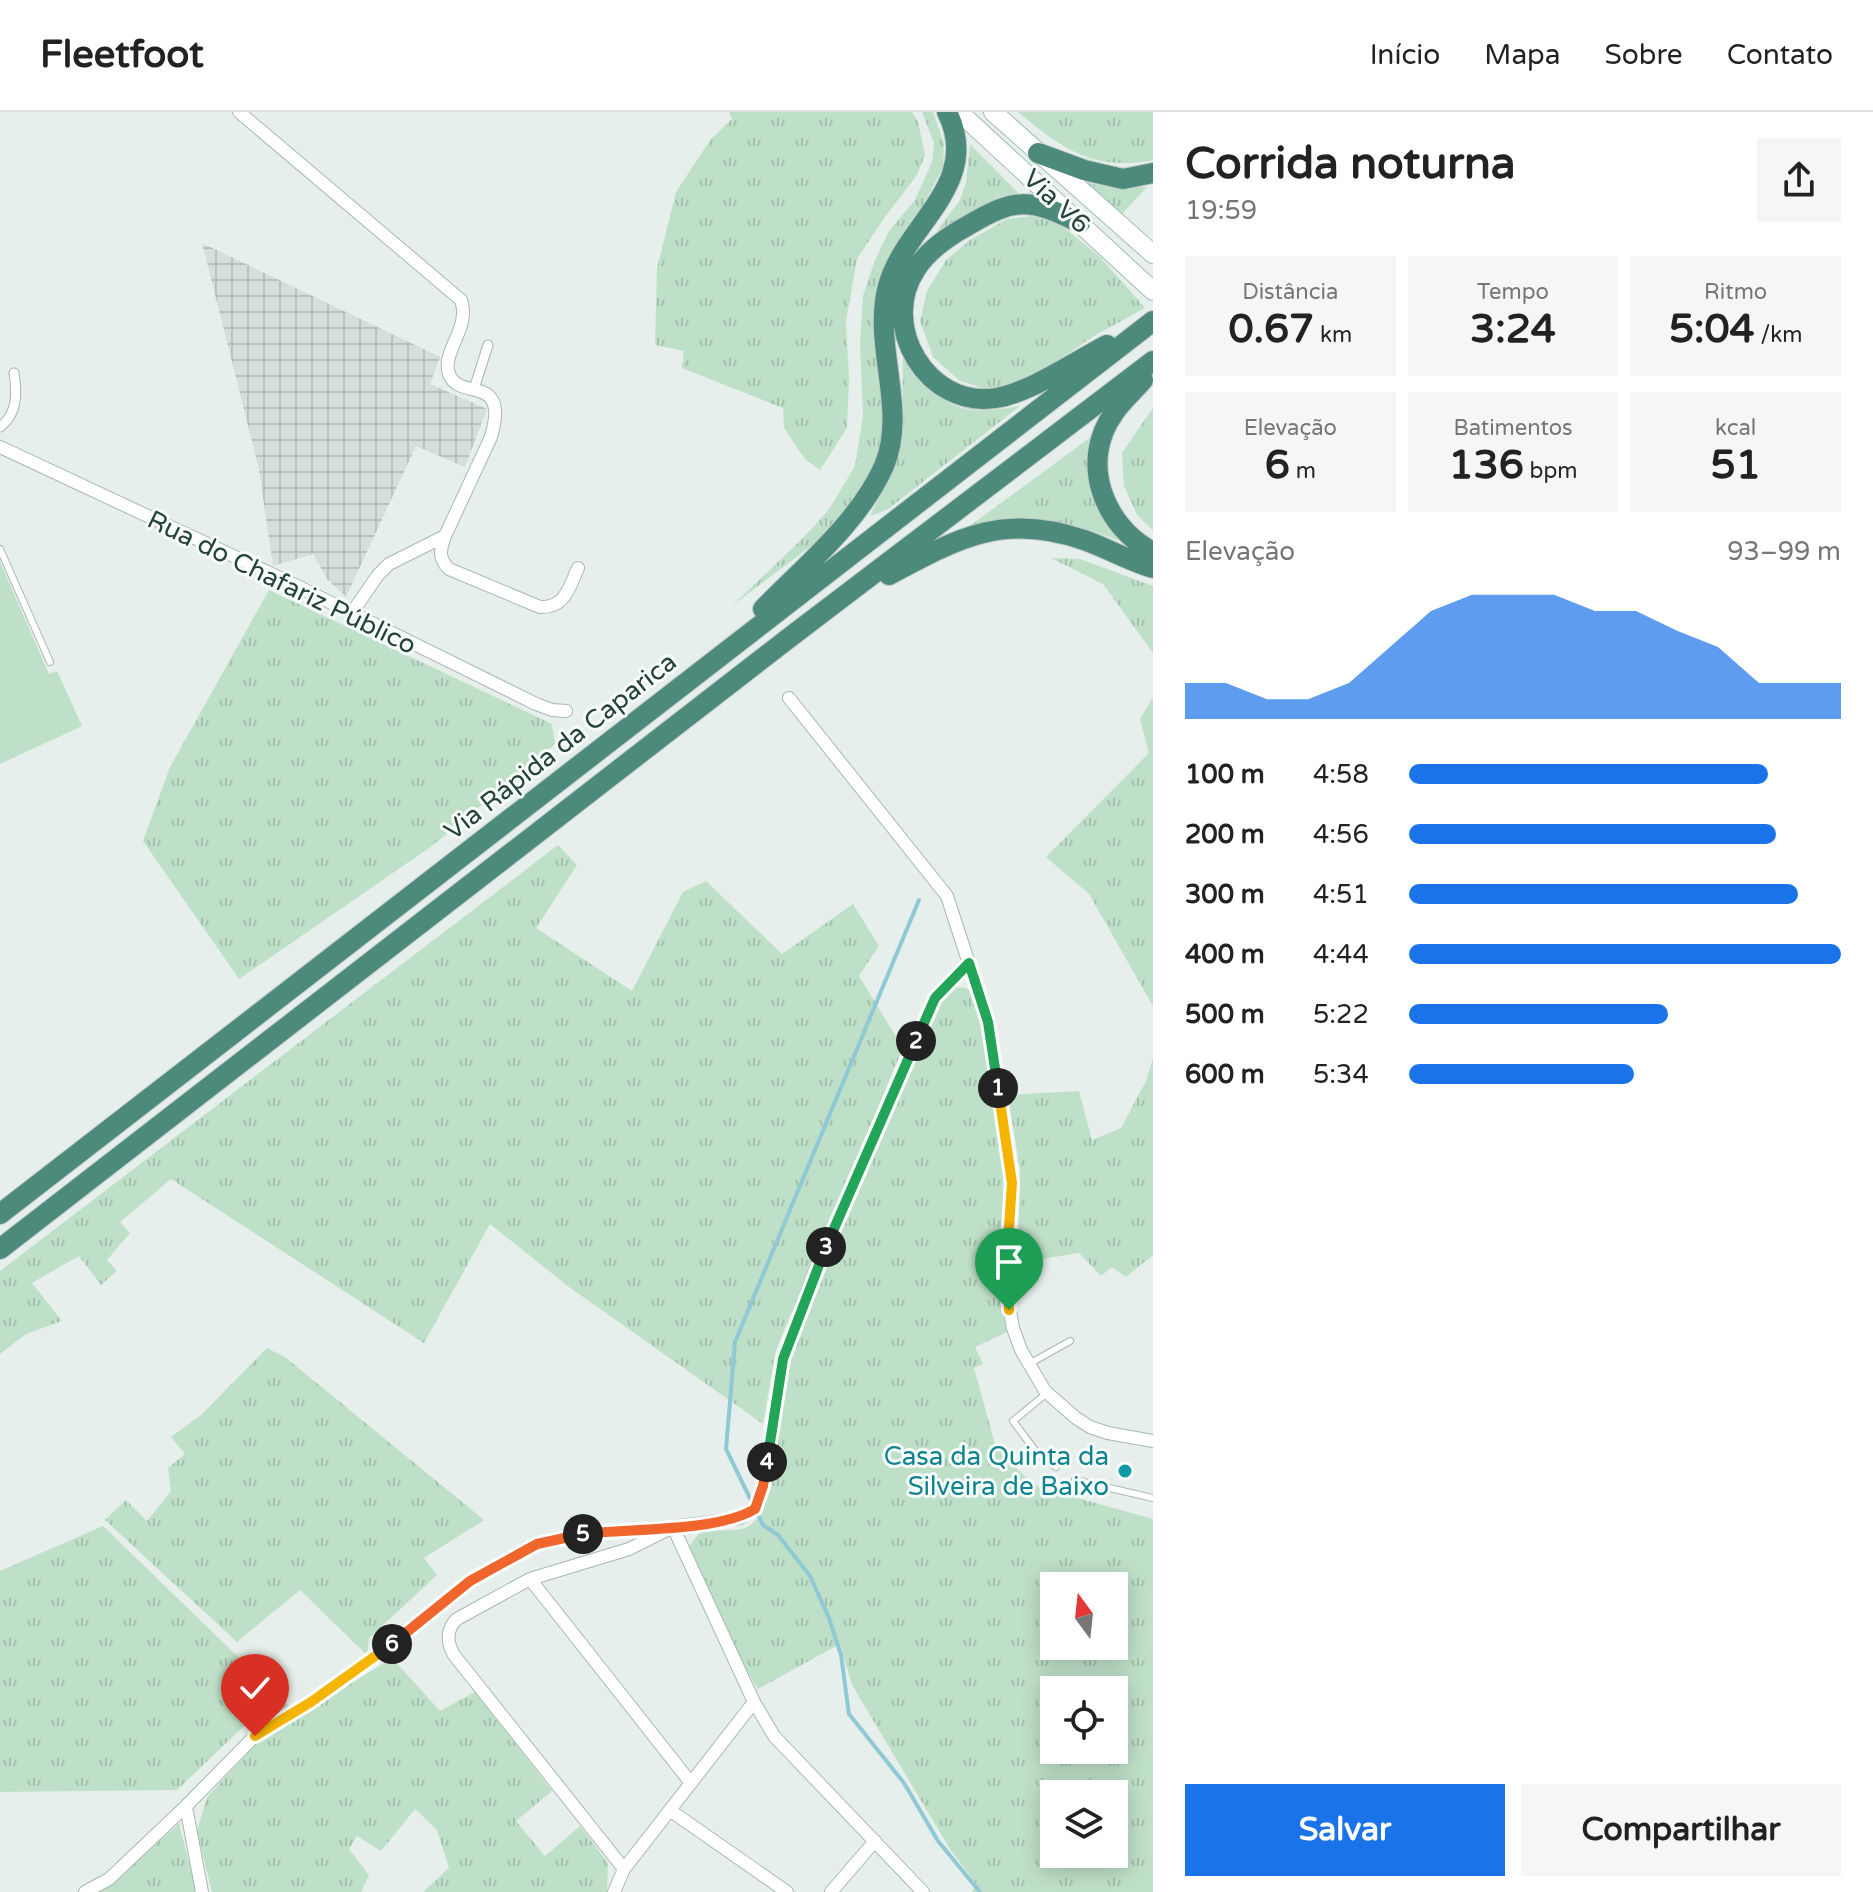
<!DOCTYPE html>
<html lang="pt">
<meta charset="utf-8">
<style>
:root{--surface:#fff;--page:#f6f6f6;--text:#222;--muted:#767676;--line:#e0e0e0;--accent:#1a73e8}
body{margin:0;font-family:"Varela Round",sans-serif;background:var(--page);color:var(--text);height:100vh;display:flex;flex-direction:column;font-size:30px;white-space:nowrap}
*{box-sizing:border-box;margin:0}
p{font-size:26px;color:var(--muted)}
.icon{flex:none;width:44px;height:44px;fill:none;stroke:currentColor;stroke-width:2;stroke-linecap:round;stroke-linejoin:round}
.map{position:relative;flex:1;overflow:hidden}
.sheet{display:flex;flex-direction:column;background:var(--surface);width:720px}
.sheet>*{flex:none}
.needle{width:52px;rotate:345deg}
.fabs{position:absolute;left:1040px;top:1460px;display:grid;gap:16px}
.fabs a{display:grid;place-items:center;width:88px;height:88px;border-radius:0px;background:var(--surface);box-shadow:0 4px 20px #0003;font-size:40px}
.pin{position:absolute;display:grid;place-items:center;width:68px;height:68px;color:#fff;margin:-82px -34px;border-radius:50% 50% 50% 0;rotate:-45deg;box-shadow:0 0 8px #0007}
.pin .icon{rotate:45deg}
.km{position:absolute;width:40px;height:40px;margin:-20px;border-radius:50%;background:#222;color:#fff;font-size:22px;line-height:40px;text-align:center}
.round{display:grid;place-items:center;flex:none;width:84px;height:84px;border-radius:0px;background:var(--page)}
.overview{display:flex;align-items:center;justify-content:space-between;height:136px;padding:0 32px}
h1{font-size:44px;font-weight:700;line-height:60px}
.figures{display:grid;grid-template-columns:repeat(3,1fr);gap:12px;height:136px;padding:8px 32px}
.figures div{display:grid;align-content:center;border-radius:0px;background:var(--page);text-align:center}
.figures b{font-size:40px;font-weight:700}
.figures small{font-size:22px;font-weight:400}
.figures p{font-size:22px}
.chart{height:224px;padding:16px 32px}
.chart p{display:flex;justify-content:space-between}
.chart svg{width:100%;height:144px;margin-top:8px;fill:var(--accent);opacity:.7}
.action{display:flex;gap:16px;margin-top:auto;padding:16px 32px}
.action a{flex:1;height:92px;border-radius:0px;background:var(--accent);color:#fff;font-size:32px;font-weight:700;line-height:92px;text-align:center}
.action a+a{background:var(--page);color:var(--text)}
ul{padding:0 32px;list-style:none;font-size:26px}
li{display:grid;grid-template-columns:128px 96px 1fr;align-items:center;height:60px}
li i{height:20px;border-radius:10px;background:var(--accent)}
header{display:flex;align-items:center;gap:48px;box-sizing:border-box;height:112px;padding:0 40px;background:var(--surface);border-bottom:2px solid var(--line)}
header strong{font-size:38px}
nav{display:flex;gap:44px;margin-inline-start:auto;font-size:28px}
main{display:flex;flex:1;min-height:0}
.map>svg:first-child{display:block}
</style>
<header>
<strong>Fleetfoot</strong>
<nav><a>Início</a><a>Mapa</a><a>Sobre</a><a>Contato</a></nav>
</header>
<main>
<div class="map">
<svg width="1153" height="1780" viewBox="0 0 1153 1780">
<defs>
<pattern id="industrial-grid" width="8" height="8" patternUnits="userSpaceOnUse" patternTransform="scale(2)"><rect width="8" height="8" fill="#d4dfda"/><path d="M0 4h8M4 0v8" fill="none" stroke="#b6c1bc"/></pattern>
<pattern id="grass-tufts" width="24" height="20" patternUnits="userSpaceOnUse" patternTransform="scale(2)"><rect width="24" height="20" fill="#bfe0c8"/><path d="M3 7l-1-3M5 7V3M7 7l1-3M15 17l-1-3M17 17v-4M19 17l1-3" fill="none" stroke="#a4c1ad"/></pattern>
</defs>
<rect width="100%" height="100%" fill="#e6efeb"/>
<path fill="url(#industrial-grid)" d="M 202,131 L 440,245 L 430,272 L 487,297 L 465,355 L 416,334 L 346,485 L 327,467 L 313,442 L 273,454 L 259,357 Z"/>
<path fill="url(#grass-tufts)" fill-rule="evenodd" d="M 729,0 L 912,0 L 918,10 L 925,43 L 917,63 L 885,105 L 857,147 L 846,209 L 849,267 L 847,316 L 820,358 L 804,346 L 784,316 L 783,296 L 682,256 L 684,239 L 655,233 L 657,156 L 676,80 L 711,27 L 732,7 Z
M 922,0 L 933,0 L 944,31 L 943,55 L 923,94 L 882,161 L 877,204 L 885,311 L 872,366 L 835,416 L 733,493 L 806,423 L 830,396 L 855,354 L 863,304 L 860,231 L 863,184 L 875,148 L 889,119 L 915,88 L 932,50 L 934,31 Z
M 1018,0 L 1153,0 L 1153,48 C 1094,60 1061,36 1018,0 Z
M 970,32 L 1019,82 L 999,85 L 929,130 L 960,88 L 966,70 Z
M 1082,70 L 1105,74 L 1147,75 L 1121,103 Z
M 1032,104 L 1060,112 L 1101,146 L 1145,196 L 1094,224 L 1034,265 L 993,279 L 960,269 L 933,245 L 920,209 L 927,179 L 946,148 L 970,128 L 1007,107 Z
M 903,239 C 915,262 937,289 962,296 C 980,301 1002,297 1020,294 L 887,398 L 870,404 L 892,359 L 902,314 Z
M 1153,296 L 1153,418 L 1137,403 L 1124,374 L 1122,341 Z
M 1103,316 L 1110,413 L 1120,429 C 1059,406 1027,401 963,419 Z
M 1051,446 L 1080,447 L 1153,474 L 1153,541 L 1103,472 Z
M 269,478 L 552,612 L 555,632 L 432,734 L 239,867 L 143,729 L 170,655 Z
M 1153,585 L 1153,894 L 1089,782 L 1046,745 L 1149,641 L 1140,607 Z
M 558,733 L 577,753 L 536,816 L 632,879 L 683,780 L 706,769 L 782,842 L 853,792 L 879,834 L 859,864 L 903,936 L 776,1238 L 763,1312 L 569,1175 L 490,1112 L 424,1231 L 171,1067 L 120,1110 L 130,1121 L 107,1148 L 117,1159 L 101,1173 L 79,1144 L 32,1171 L 62,1209 L 26,1222 L 0,1242 L 0,1159 Z
M 956,875 L 966,876 L 973,881 L 987,930 L 990,972 L 1004,1053 L 1000,1176 L 1001,1194 L 1007,1220 L 975,1235 L 983,1252 L 974,1256 L 995,1332 L 1010,1351 L 1038,1375 L 1153,1407 L 1153,1780 L 972,1780 L 976,1772 L 950,1737 L 852,1573 L 840,1532 L 758,1577 C 740,1545 690,1467 689,1434 L 700,1420 C 728,1415 747,1427 763,1398 L 781,1275 L 793,1236 L 935,895 L 949,879 ZM 1054,1474 L 1114,1474 L 1114,1534 L 1054,1534 ZM 1054,1578 L 1114,1578 L 1114,1638 L 1054,1638 ZM 1054,1682 L 1114,1682 L 1114,1742 L 1054,1742 Z
M 1153,946 L 1153,1143 L 1126,1165 L 1112,1155 L 1101,1164 L 1079,1141 L 1018,1151 L 1020,1058 L 1008,983 L 1079,979 L 1092,1028 L 1121,1016 L 1146,969 Z
M 267,1236 L 285,1245 L 484,1408 L 424,1446 L 437,1463 L 369,1526 L 367,1543 L 300,1478 L 237,1530 L 105,1408 L 126,1388 L 147,1409 L 171,1379 L 168,1356 L 185,1342 L 171,1325 L 201,1303 Z
M 103,1414 L 292,1597 L 244,1614 L 177,1678 L 0,1680 L 0,1459 Z
M 392,1546 L 440,1599 L 475,1580 L 552,1679 L 516,1709 L 545,1744 L 580,1714 L 608,1751 L 607,1780 L 423,1780 L 449,1756 L 437,1718 L 415,1697 L 381,1739 L 357,1724 L 349,1737 L 369,1763 L 361,1780 L 212,1780 L 197,1719 L 207,1685 L 260,1628 Z
M 179,1712 L 197,1780 L 97,1780 L 112,1771 Z"/>
<path fill="#bfe0c8" d="M 0,450 L 49,562 L 57,559 L 82,614 L 0,652 Z"/>
<g fill="none" stroke-linecap="round" stroke-linejoin="round">
<path stroke="#8ec9d4" stroke-width="4" d="M 919,788 L 735,1230 L 726,1337 L 763,1413 L 778,1423 L 810,1464 L 829,1506 L 841,1543 L 849,1602 L 904,1671 L 938,1729 L 980,1780"/>
<defs>
<path id="service" d="M 0,437 L 50,550
M 1029,1252 L 1070,1229
M 1047,1281 L 1013,1309 L 1037,1341 L 1056,1355
M 1075,1368 L 1153,1386"/>
<path id="pedestrian" d="M 474,277 L 488,233
M 0,315 C 18,302 17,280 14,261"/>
<path id="minor" d="M 239,0 L 461,188 C 471,216 441,240 449,262 C 459,290 510,260 491,325 L 445,424 C 440,438 438,446 449,457 L 540,495 C 565,496 569,476 578,456
M 0,335 L 293,472 L 536,592 L 552,598 L 566,599
M 351,502 L 378,463 L 389,452 L 445,424
M 789,586 L 947,784 L 988,910 L 1012,1071 L 1006,1177 L 1013,1216 L 1021,1238 L 1045,1279 L 1076,1306 L 1090,1315 L 1108,1321 L 1153,1329
M 530,1467 L 691,1671
M 186,1694 L 202,1780
M 671,1699 L 787,1780
M 624,1757 L 454,1543 C 447,1531 446,1517 457,1507 L 530,1467 L 629,1437 L 673,1415 L 754,1590 L 774,1624 L 923,1780
M 85,1780 L 109,1767 L 186,1694 L 255,1624 L 311,1590 L 396,1529 L 470,1469 L 537,1432 L 585,1421 L 673,1415 L 740,1406 L 755,1397 L 763,1374 L 783,1247 L 816,1156 L 935,886 L 969,851
M 614,1780 L 624,1757 L 754,1590
M 831,1780 L 875,1729"/>
<path id="secondary" d="M 959,0 L 1153,179
M 993,0 L 1153,142"/>
<path id="trunk" d="M 1038,41 L 1084,58 L 1123,67 L 1153,61
M 1080,111 C 1029,86 1016,85 967,114 C 947,125 928,138 916,157 C 878,214 928,297 996,286 C 1029,281 1076,249 1107,233
M 1143,268 C 1134,279 1122,289 1114,301 C 1079,349 1103,414 1153,440
M 889,463 C 958,426 1004,400 1084,428 C 1107,436 1129,449 1153,456
M 763,497 C 805,454 859,410 884,354 C 908,297 872,233 888,174 C 905,112 983,72 947,0
M 0,1102 L 1153,209
M 0,1137 L 785,529 L 1153,249"/>
</defs>
<use href="#service" stroke="#a8b8b2" stroke-width="8"/>
<use href="#pedestrian" stroke="#a8b8b2" stroke-width="11"/>
<use href="#minor" stroke="#a8b8b2" stroke-width="14"/>
<use href="#secondary" stroke="#a4bbb3" stroke-width="20"/>
<use href="#trunk" stroke="#c2cac8" stroke-width="22"/>
<use href="#service" stroke="#fff" stroke-width="6"/>
<use href="#pedestrian" stroke="#fff" stroke-width="9"/>
<use href="#minor" stroke="#fff" stroke-width="12"/>
<use href="#secondary" stroke="#fff" stroke-width="18"/>
<use href="#trunk" stroke="#4c8a7c" stroke-width="20"/>
</g>
<g fill="none" stroke-linecap="round" stroke-linejoin="round">
<defs>
<path id="split-1" d="M 998,976 L 1012,1071 L 1007,1144 L 1009,1198"/>
<path id="split-2" d="M 916,929 L 935,886 L 969,851 L 988,910 L 998,976"/>
<path id="split-3" d="M 826,1135 L 916,929"/>
<path id="split-4" d="M 767,1350 L 783,1247 L 826,1135"/>
<path id="split-5" d="M 583,1422 C 630,1416 717,1420 755,1397 L 763,1374 L 767,1350"/>
<path id="split-6" d="M 392,1532 L 470,1469 L 537,1432 L 583,1422"/>
<path id="split-7" d="M 255,1624 L 311,1590 L 392,1532"/>
</defs>
<use href="#split-1" stroke="#fff" stroke-width="16"/>
<use href="#split-2" stroke="#fff" stroke-width="16"/>
<use href="#split-3" stroke="#fff" stroke-width="16"/>
<use href="#split-4" stroke="#fff" stroke-width="16"/>
<use href="#split-5" stroke="#fff" stroke-width="16"/>
<use href="#split-6" stroke="#fff" stroke-width="16"/>
<use href="#split-7" stroke="#fff" stroke-width="16"/>
<use href="#split-1" stroke="#f5b400" stroke-width="10"/>
<use href="#split-2" stroke="#22a559" stroke-width="10"/>
<use href="#split-3" stroke="#22a559" stroke-width="10"/>
<use href="#split-4" stroke="#22a559" stroke-width="10"/>
<use href="#split-5" stroke="#f0652b" stroke-width="10"/>
<use href="#split-6" stroke="#f0652b" stroke-width="10"/>
<use href="#split-7" stroke="#f5b400" stroke-width="10"/>
</g>
<circle fill="#0f9aa8" stroke="#f7fbf9" stroke-width="3" cx="1125" cy="1359" r="8"/>
<g text-anchor="middle" stroke-width="6" stroke-linejoin="round" paint-order="stroke">
<g font-size="26" fill="#24423a" stroke="#f7fbf9">
<text transform="translate(1057 89) rotate(43)" y="9">Via V6</text>
<text transform="translate(282 470) rotate(26)" y="9">Rua do Chafariz Público</text>
<text transform="translate(560 634) rotate(-38)" y="9">Via Rápida da Caparica</text>
</g>
<g font-size="26" fill="#0d838f" stroke="#f7fbf9" text-anchor="end">
<text x="1109" y="1353">Casa da Quinta da<tspan x="1109" dy="30">Silveira de Baixo</tspan></text>
</g>
</g>
</svg>
<div class="fabs">
<a><svg class="needle" viewBox="-14 -14 28 28"><path d="M0-13l5 13h-10z" fill="#e53935"/><path d="M0 13l5-13h-10z" fill="#767676"/></svg></a>
<a><svg class="icon" aria-label="locate" viewBox="0 0 24 24"><circle cx="12" cy="12" r="6"/><path d="M12 2v4M12 18v4M2 12h4M18 12h4"/></svg></a>
<a><svg class="icon" aria-label="layers" viewBox="0 0 24 24"><path d="M12 4l9 5-9 5-9-5zM3 14l9 5 9-5"/></svg></a>
</div>
<div class="pin" style="left:1009px;top:1198px;background:#1e9e55"><svg class="icon" aria-label="arrive" viewBox="0 0 24 24"><path d="M6 21V4h12l-3 4 3 4H6"/></svg></div>
<div class="pin" style="left:255px;top:1624px;background:#d93025"><svg class="icon" aria-label="check" viewBox="0 0 24 24"><path d="M5 12l5 5 9-10"/></svg></div>
<b class="km" style="left:998px;top:976px">1</b>
<b class="km" style="left:916px;top:929px">2</b>
<b class="km" style="left:826px;top:1135px">3</b>
<b class="km" style="left:767px;top:1350px">4</b>
<b class="km" style="left:583px;top:1422px">5</b>
<b class="km" style="left:392px;top:1532px">6</b>
</div>
<section class="sheet">
<div class="overview"><div><h1>Corrida noturna</h1><p>19:59</p></div><a class="round"><svg class="icon" aria-label="share" viewBox="0 0 24 24"><path d="M12 15V3M7 8l5-5 5 5M5 13v7h14v-7"/></svg></a></div>
<div class="figures">
<div><p>Distância</p><b>0.67<small> km</small></b></div>
<div><p>Tempo</p><b>3:24</b></div>
<div><p>Ritmo</p><b>5:04<small> /km</small></b></div>
</div>
<div class="figures">
<div><p>Elevação</p><b>6<small> m</small></b></div>
<div><p>Batimentos</p><b>136<small> bpm</small></b></div>
<div><p>kcal</p><b>51</b></div>
</div>
<div class="chart"><p><span>Elevação</span>93–99 m</p>
<svg viewBox="0 0 160 44" preserveAspectRatio="none"><path d="M0 44V33L10 33L20 38L30 38L40 33L50 22L60 11L70 6L80 6L90 6L100 11L110 11L120 17L130 22L140 33L150 33L160 33V44z"/></svg>
</div>
<ul>
<li><b>100 m</b>4:58<i style="width:83%"></i></li>
<li><b>200 m</b>4:56<i style="width:85%"></i></li>
<li><b>300 m</b>4:51<i style="width:90%"></i></li>
<li><b>400 m</b>4:44<i style="width:100%"></i></li>
<li><b>500 m</b>5:22<i style="width:60%"></i></li>
<li><b>600 m</b>5:34<i style="width:52%"></i></li>
</ul>
<div class="action"><a>Salvar</a><a>Compartilhar</a></div>
</section>
</main>
